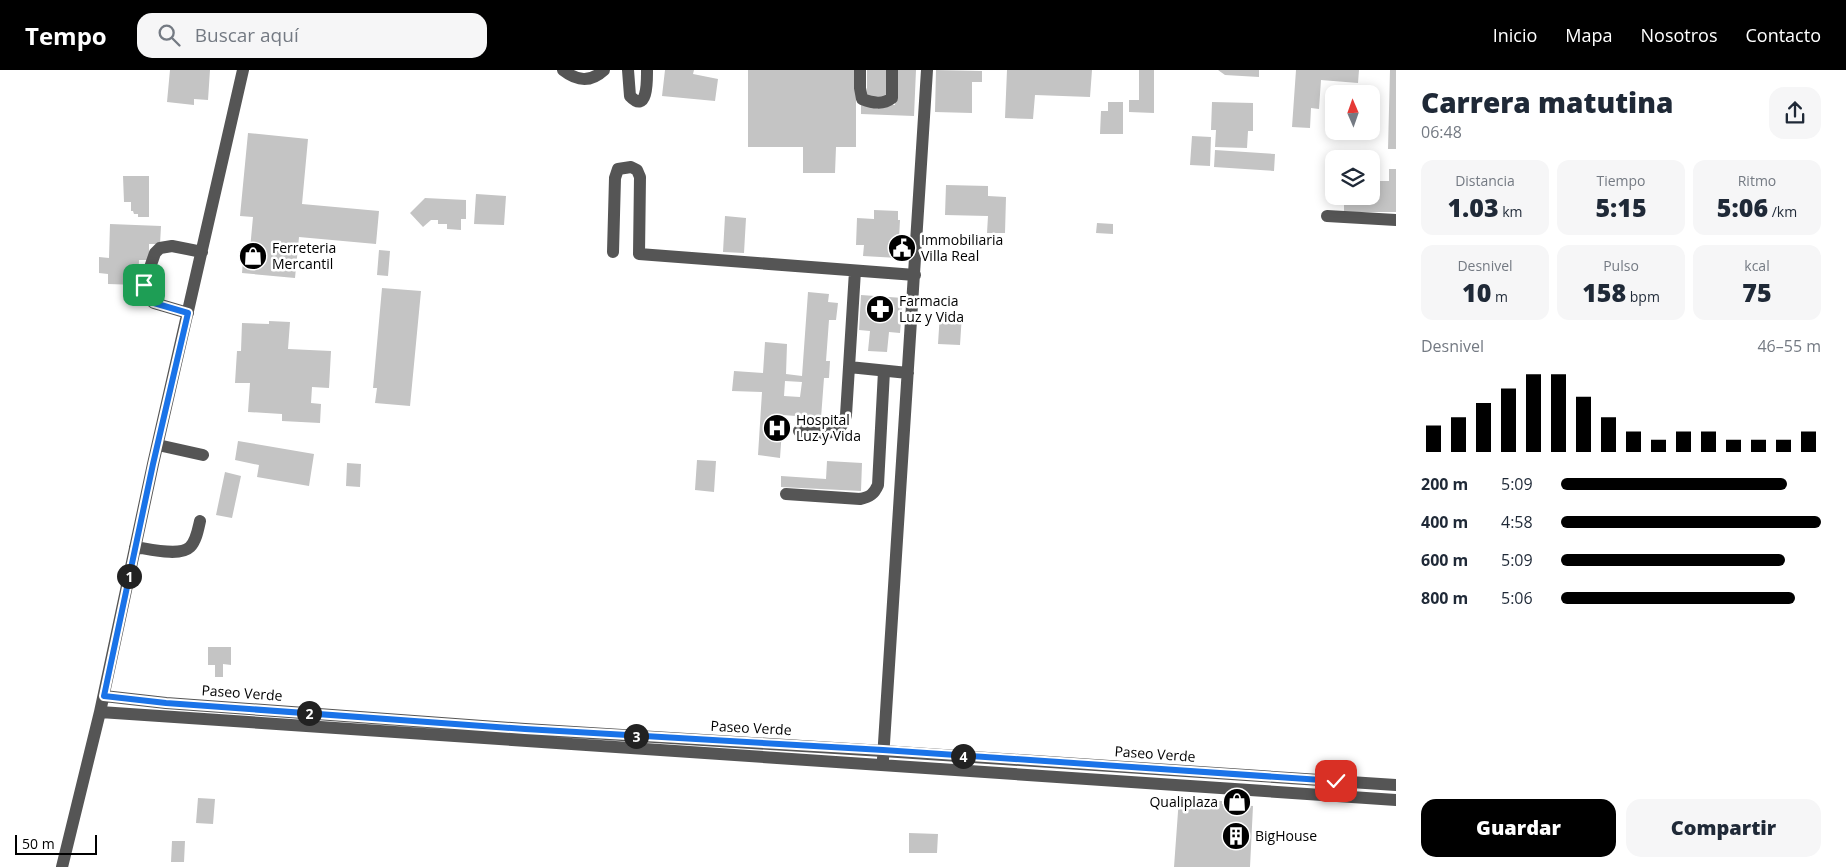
<!DOCTYPE html>
<html lang="es">
<meta charset="utf-8">
<style>
:root{--surface:#fff;--page:#f6f6f7;--text:#1f2937;--muted:#747a83;--accent:#000}
body{margin:0;font-family:"Open Sans",sans-serif;background:var(--page);color:var(--text);height:100vh;display:flex;flex-direction:column;font-size:19px;white-space:nowrap}
*{box-sizing:border-box;margin:0}
p{font-size:16px;color:var(--muted)}
.icon{flex:none;width:28px;height:28px;fill:none;stroke:currentColor;stroke-width:2;stroke-linecap:round;stroke-linejoin:round}
.map{position:relative;flex:1;overflow:hidden}
.drawer{display:flex;flex-direction:column;background:var(--surface);width:450px}
.drawer>*{flex:none}
.needle{width:32px;rotate:358deg}
.buttons{position:absolute;left:1325px;top:15px;display:grid;gap:10px}
.buttons a{display:grid;place-items:center;width:55px;height:55px;border-radius:10px;background:var(--surface);box-shadow:0 2px 12px #0003;font-size:25px}
.scale{position:absolute;left:15px;bottom:12px;width:82px;box-sizing:border-box;padding-left:5px;border:2px solid #000;border-top:0;font-size:14px;line-height:18px;white-space:nowrap;color:#000;-webkit-text-stroke:4px #fff;paint-order:stroke}
.pin{position:absolute;display:grid;place-items:center;width:42px;height:42px;color:#fff;margin:-21px;border-radius:10px;box-shadow:0 2px 8px #0006}
.km{position:absolute;width:25px;height:25px;margin:-12px;border-radius:50%;background:#222;color:#fff;font-size:14px;line-height:25px;text-align:center}
.round{display:grid;place-items:center;flex:none;width:52px;height:52px;border-radius:15px;background:var(--page)}
.overview{display:flex;align-items:center;justify-content:space-between;height:85px;padding:0 25px}
h1{font-size:28px;font-weight:800;line-height:38px}
.stats{display:grid;grid-template-columns:repeat(3,1fr);gap:8px;height:85px;padding:5px 25px}
.stats div{display:grid;align-content:center;border-radius:12px;background:var(--page);text-align:center}
.stats b{font-size:25px;font-weight:800}
.stats small{font-size:14px;font-weight:400}
.stats p{font-size:14px}
.chart{height:140px;padding:10px 25px}
.chart p{display:flex;justify-content:space-between}
.chart svg{width:100%;height:90px;margin-top:5px;stroke:var(--accent);stroke-width:6}
.cta{display:flex;gap:10px;margin-top:auto;padding:10px 25px}
.cta a{flex:1;height:58px;border-radius:15px;background:var(--accent);color:#fff;font-size:20px;font-weight:800;line-height:58px;text-align:center}
.cta a+a{background:var(--page);color:var(--text)}
ul{padding:0 25px;list-style:none;font-size:16px}
li{display:grid;grid-template-columns:80px 60px 1fr;align-items:center;height:38px}
li i{height:12px;border-radius:6px;background:var(--accent)}
header{display:flex;align-items:center;gap:30px;box-sizing:border-box;height:70px;padding:0 25px;background:var(--accent);color:#fff}
header strong{font-size:24px}
nav{display:flex;gap:28px;margin-inline-start:auto;font-size:18px}
.search{width:350px;height:45px;background:var(--page);display:flex;align-items:center;gap:12px;box-sizing:border-box;padding:0 18px;border-radius:15px;color:var(--muted);font-size:19px}
main{display:flex;flex:1;min-height:0}
.map>svg:first-child{display:block}
</style>
<header>
<strong>Tempo</strong>
<div class="search"><svg class="icon" aria-label="search" viewBox="0 0 24 24"><circle cx="10" cy="10" r="6"/><path d="M15 15l6 6"/></svg>Buscar aquí</div>
<nav><a>Inicio</a><a>Mapa</a><a>Nosotros</a><a>Contacto</a></nav>
</header>
<main>
<div class="map">
<svg width="1396" height="797" viewBox="0 0 1396 797">
<rect width="100%" height="100%" fill="#fff"/>
<path fill="#c4c4c4" fill-rule="evenodd" d="M 170,0 L 210,0 L 208,30 L 194,29 L 194,35 L 167,32 Z
M 665,0 L 694,0 L 693,4 L 718,9 L 715,31 L 662,26 Z
M 748,0 L 856,0 L 856,77 L 836,77 L 835,103 L 803,103 L 803,77 L 748,77 Z
M 867,0 L 887,0 L 888,27 L 867,27 Z
M 897,0 L 916,0 L 914,46 L 861,44 L 861,33 L 895,35 Z
M 936,0 L 982,1 L 982,12 L 972,12 L 972,43 L 935,42 Z
M 1007,0 L 1092,0 L 1090,27 L 1035,25 L 1033,49 L 1005,48 Z
M 1139,0 L 1154,0 L 1154,43 L 1129,42 L 1129,30 L 1139,30 Z
M 1218,0 L 1259,0 L 1259,7 L 1225,5 Z
M 1296,0 L 1359,0 L 1358,13 L 1321,10 L 1319,39 L 1311,38 L 1310,58 L 1292,57 Z
M 1390,0 L 1396,0 L 1396,79 L 1388,79 Z
M 1108,32 L 1123,32 L 1123,64 L 1100,64 L 1101,41 L 1108,41 Z
M 1212,32 L 1253,33 L 1253,61 L 1248,61 L 1247,78 L 1215,77 L 1216,60 L 1211,60 Z
M 248,63 L 308,69 L 302,134 L 379,141 L 376,174 L 299,167 L 295,208 L 242,203 L 243,190 L 249,190 L 253,147 L 240,146 Z
M 1192,66 L 1211,67 L 1210,96 L 1190,95 Z
M 1215,80 L 1275,84 L 1274,101 L 1214,97 Z
M 1389,99 L 1396,99 L 1396,142 L 1344,142 L 1344,126 L 1371,126 L 1371,111 L 1389,111 Z
M 123,106 L 149,106 L 149,147 L 138,147 L 138,144 L 134,144 L 133,141 L 131,141 L 131,132 L 124,132 Z
M 946,115 L 988,116 L 988,126 L 1006,127 L 1005,163 L 987,163 L 988,146 L 945,145 Z
M 476,124 L 506,126 L 504,155 L 474,154 Z
M 425,128 L 466,130 L 466,149 L 461,149 L 461,160 L 447,159 L 447,154 L 438,154 L 438,150 L 431,150 L 423,157 L 410,143 Z
M 874,140 L 898,141 L 898,150 L 900,150 L 898,188 L 863,186 L 864,175 L 856,175 L 857,148 L 874,149 Z
M 725,146 L 746,148 L 744,183 L 723,182 Z
M 1097,153 L 1113,154 L 1113,164 L 1096,163 Z
M 110,154 L 161,156 L 160,174 L 149,174 L 149,190 L 139,190 L 138,215 L 108,214 L 108,204 L 99,203 L 99,187 L 109,188 Z
M 379,180 L 390,181 L 388,206 L 377,205 Z
M 382,218 L 421,221 L 410,336 L 375,333 L 377,318 L 373,318 Z
M 808,222 L 829,224 L 828,232 L 838,233 L 836,250 L 829,250 L 826,291 L 830,291 L 829,308 L 824,308 L 821,348 L 783,345 L 780,388 L 758,385 L 762,322 L 732,321 L 734,301 L 763,303 L 765,272 L 787,274 L 786,304 L 802,306 ZM 785,311 L 802,312 L 800,327 L 784,326 Z
M 861,225 L 903,228 L 900,263 L 889,262 L 887,282 L 868,281 L 870,261 L 859,260 Z
M 940,243 L 962,244 L 960,275 L 938,274 Z
M 269,251 L 290,252 L 288,279 L 331,281 L 329,318 L 312,317 L 311,333 L 321,334 L 320,353 L 282,351 L 282,344 L 248,342 L 250,313 L 235,313 L 237,281 L 241,281 L 242,253 L 269,254 Z
M 238,371 L 314,384 L 309,416 L 257,407 L 259,395 L 235,390 Z
M 697,390 L 716,391 L 714,422 L 695,420 Z
M 827,391 L 862,393 L 861,421 L 781,417 L 781,406 L 826,409 Z
M 347,393 L 361,394 L 360,417 L 346,416 Z
M 225,402 L 241,406 L 232,448 L 216,445 Z
M 208,577 L 231,577 L 231,595 L 223,594 L 223,607 L 215,607 L 215,595 L 208,595 Z
M 198,728 L 215,729 L 213,754 L 196,753 Z
M 1179,728 L 1222,731 L 1222,734 L 1253,736 L 1250,797 L 1218,797 L 1221,749 L 1218,797 L 1174,797 Z
M 909,763 L 938,764 L 937,783 L 909,783 Z
M 172,771 L 185,771 L 184,792 L 171,792 Z"/>
<g fill="none" stroke-linecap="round" stroke-linejoin="round">
<path stroke="#555" stroke-width="12" d="M 563,0 C 577,11 590,13 604,0
M 628,0 L 630,26 C 648,45 647,9 647,0
M 860,0 L 860,18 L 862,29 C 873,33 883,35 892,28 L 892,0
M 1327,146 L 1396,150
M 613,182 L 615,108 L 618,99 L 631,97 L 637,100 L 640,107 L 639,184 L 915,205
M 188,243 L 154,233 L 145,226 L 144,215 L 155,183 L 160,178 L 172,176 L 202,182
M 849,297 L 908,303
M 799,361 C 820,362 840,370 846,345 L 855,201
M 158,375 L 203,385
M 786,424 L 860,429 C 870,427 874,424 878,415 L 884,301
M 135,477 C 149,479 180,487 190,477 C 196,471 198,460 200,451
M 104,626 L 166,633 L 525,659 L 883,681 L 1396,715
M 100,642 L 1396,730
M 883,689 L 927,0
M 62,797 L 100,642 L 153,394 L 243,0"/>
</g>
<g fill="none" stroke-linecap="round" stroke-linejoin="round">
<defs>
<path id="route" d="M 144,215 L 145,226 L 154,233 L 188,243 L 153,394 L 104,626 L 166,633 L 525,659 L 883,680 L 1336,711"/>
</defs>
<use href="#route" stroke="#fff" stroke-width="10"/>
<use href="#route" stroke="#1a73e8" stroke-width="6"/>
</g>
<defs>
<symbol id="civic-disc" viewBox="-11 -11 22 22"><circle r="9.5" fill="#000" stroke="#fff"/><path d="M-.6-6.5H3V-4.5H.6V-3L4-1V1h2V6H-6V1h2V-1L-.6-3ZM-1.2 2.5V6h2.4V2.5Z" fill="#fff"/></symbol>
<symbol id="shop-disc" viewBox="-11 -11 22 22"><circle r="9.5" fill="#000" stroke="#fff"/><path d="M-5-2.5h2.3a2.7 3.5 0 0 1 5.4 0H5L5.5 6h-11ZM-1.5-2.5h3a1.5 2.3 0 0 0-3 0Z" fill="#fff"/></symbol>
<symbol id="pharmacy-disc" viewBox="-11 -11 22 22"><circle r="9.5" fill="#000" stroke="#fff"/><path d="M-2-6h4v4h4v4h-4v4h-4v-4h-4v-4h4Z" fill="#fff"/></symbol>
<symbol id="hospital-disc" viewBox="-11 -11 22 22"><circle r="9.5" fill="#000" stroke="#fff"/><path d="M-5-5h3v3.5h4V-5h3V5h-3V1.5h-4V5h-3Z" fill="#fff"/></symbol>
<symbol id="building-disc" viewBox="-11 -11 22 22"><circle r="9.5" fill="#000" stroke="#fff"/><path d="M-4-6H4V6H1V3H-1V6H-4ZM-2.5-4.3h1.7v1.8h-1.7ZM.8-4.3h1.7v1.8H.8ZM-2.5-1h1.7V.8h-1.7ZM.8-1h1.7V.8H.8Z" fill="#fff"/></symbol>
</defs>
<g fill-rule="evenodd">
<use href="#civic-disc" x="886" y="162" width="32" height="32"/>
<use href="#shop-disc" x="237" y="170" width="32" height="32"/>
<use href="#pharmacy-disc" x="864" y="223" width="32" height="32"/>
<use href="#hospital-disc" x="761" y="342" width="32" height="32"/>
<use href="#shop-disc" x="1221" y="716" width="32" height="32"/>
<use href="#building-disc" x="1220" y="750" width="32" height="32"/>
</g>
<g text-anchor="middle" stroke-width="5" stroke-linejoin="round" paint-order="stroke">
<g font-size="14" fill="#000" stroke="#fff" text-anchor="start">
<text x="921" y="175">Immobiliaria<tspan x="921" dy="16">Villa Real</tspan></text>
<text x="272" y="183">Ferreteria<tspan x="272" dy="16">Mercantil</tspan></text>
<text x="899" y="236">Farmacia<tspan x="899" dy="16">Luz y Vida</tspan></text>
<text x="796" y="355">Hospital<tspan x="796" dy="16">Luz y Vida</tspan></text>
<text x="1218" y="737" text-anchor="end">Qualiplaza</text>
<text x="1255" y="771">BigHouse</text>
</g>
<g font-size="14" fill="#000" stroke="#fff">
<text transform="translate(242 623) rotate(4)" y="5">Paseo Verde</text>
<text transform="translate(751 658) rotate(3)" y="5">Paseo Verde</text>
<text transform="translate(1155 684) rotate(4)" y="5">Paseo Verde</text>
</g>
</g>
</svg>
<div class="buttons">
<a><svg class="needle" viewBox="-14 -14 28 28"><path d="M0-13l5 13h-10z" fill="#e53935"/><path d="M0 13l5-13h-10z" fill="#747a83"/></svg></a>
<a><svg class="icon" aria-label="layers" viewBox="0 0 24 24"><path d="M12 4l9 5-9 5-9-5zM3 14l9 5 9-5"/></svg></a>
</div>
<div class="scale">50 m</div>
<div class="pin" style="left:144px;top:215px;background:#1e9e55"><svg class="icon" aria-label="arrive" viewBox="0 0 24 24"><path d="M6 21V4h12l-3 4 3 4H6"/></svg></div>
<div class="pin" style="left:1336px;top:711px;background:#d93025"><svg class="icon" aria-label="check" viewBox="0 0 24 24"><path d="M5 12l5 5 9-10"/></svg></div>
<b class="km" style="left:129px;top:506px">1</b>
<b class="km" style="left:309px;top:643px">2</b>
<b class="km" style="left:636px;top:666px">3</b>
<b class="km" style="left:963px;top:686px">4</b>
</div>
<section class="drawer">
<div class="overview"><div><h1>Carrera matutina</h1><p>06:48</p></div><a class="round"><svg class="icon" aria-label="share" viewBox="0 0 24 24"><path d="M12 15V3M7 8l5-5 5 5M5 13v7h14v-7"/></svg></a></div>
<div class="stats">
<div><p>Distancia</p><b>1.03<small> km</small></b></div>
<div><p>Tiempo</p><b>5:15</b></div>
<div><p>Ritmo</p><b>5:06<small> /km</small></b></div>
</div>
<div class="stats">
<div><p>Desnivel</p><b>10<small> m</small></b></div>
<div><p>Pulso</p><b>158<small> bpm</small></b></div>
<div><p>kcal</p><b>75</b></div>
</div>
<div class="chart"><p><span>Desnivel</span>46–55 m</p>
<svg viewBox="0 0 160 44" preserveAspectRatio="none"><path d="M5 44V31M15 44V27M25 44V20M35 44V13M45 44V6M55 44V6M65 44V17M75 44V27M85 44V34M95 44V38M105 44V34M115 44V34M125 44V38M135 44V38M145 44V38M155 44V34"/></svg>
</div>
<ul>
<li><b>200 m</b>5:09<i style="width:87%"></i></li>
<li><b>400 m</b>4:58<i style="width:100%"></i></li>
<li><b>600 m</b>5:09<i style="width:86%"></i></li>
<li><b>800 m</b>5:06<i style="width:90%"></i></li>
</ul>
<div class="cta"><a>Guardar</a><a>Compartir</a></div>
</section>
</main>
